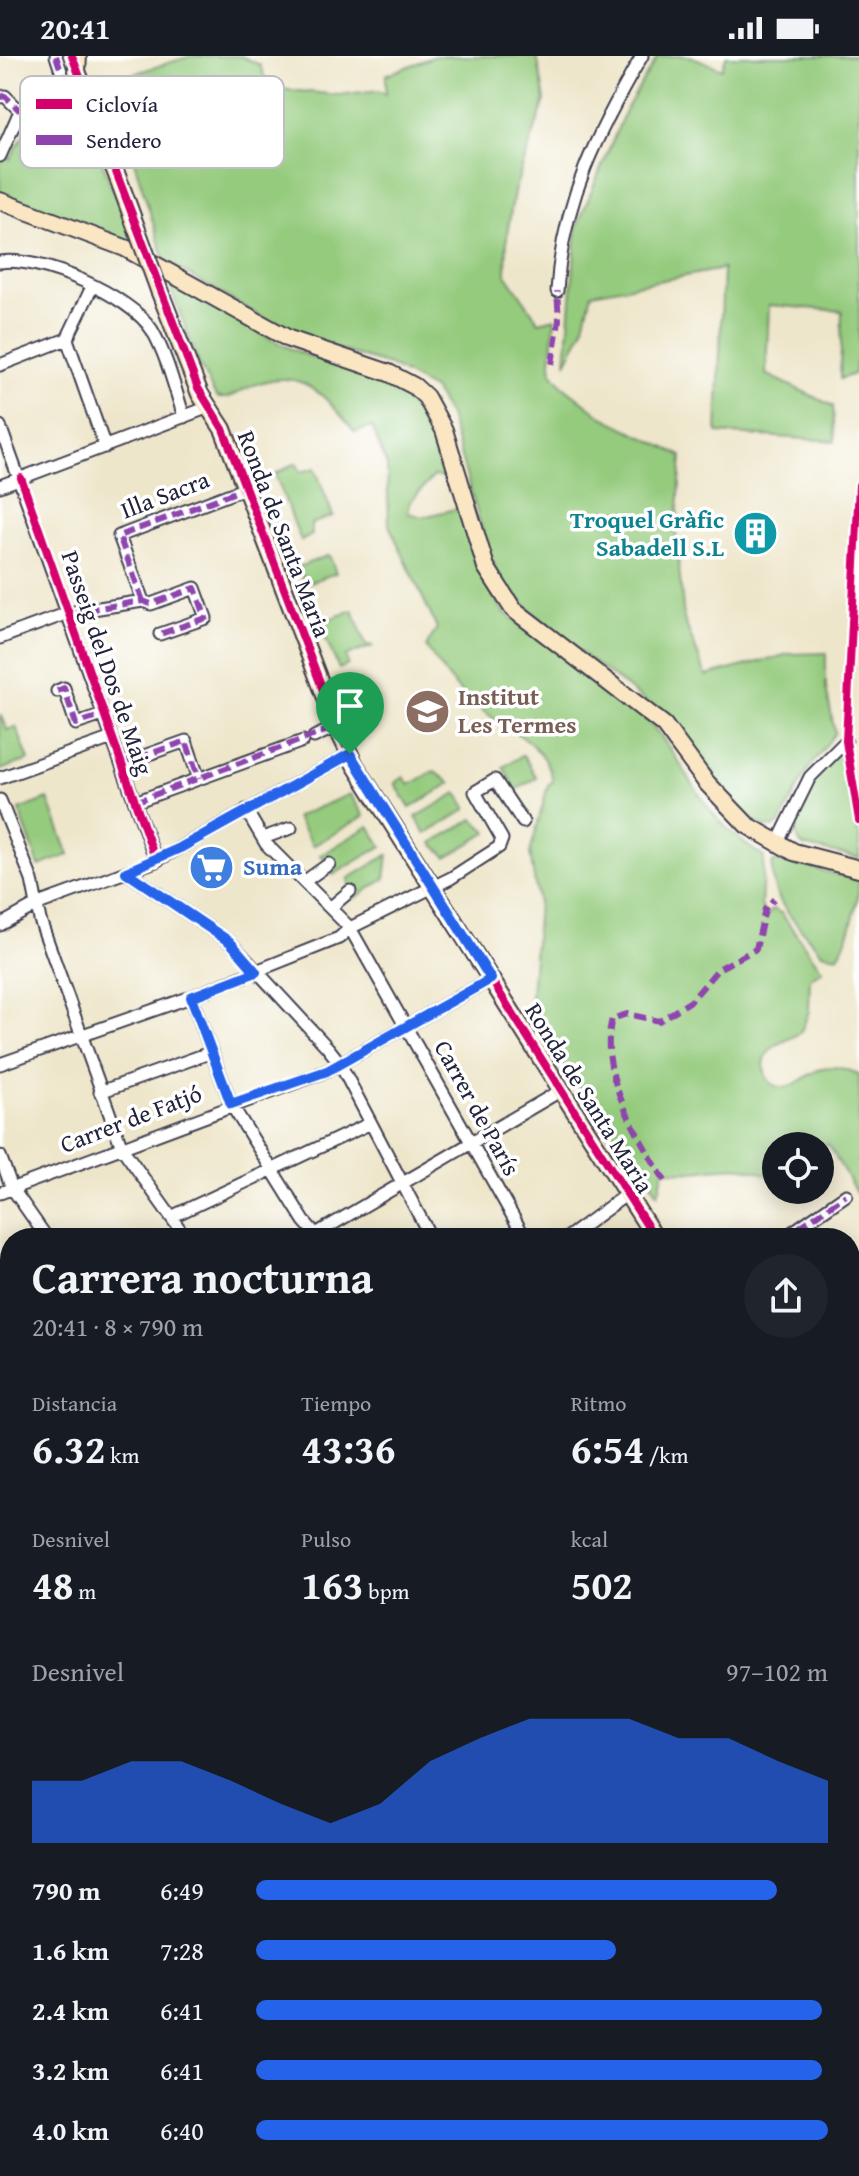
<!DOCTYPE html>
<html lang="es">
<meta charset="utf-8">
<style>
:root{--surface:#171b24;--page:#20242c;--text:#f1f3f6;--muted:#9ea1a6;--accent:#2563eb}
body{margin:0;font-family:"Gentium Book Plus",serif;background:var(--page);color:var(--text);height:100vh;display:flex;flex-direction:column;font-size:30px;white-space:nowrap}
*{box-sizing:border-box;margin:0}
p{font-size:26px;color:var(--muted)}
.icon{flex:none;width:44px;height:44px;fill:none;stroke:currentColor;stroke-width:2;stroke-linecap:round;stroke-linejoin:round}
.map{position:relative;flex:1;overflow:hidden}
.panel{position:absolute;left:0px;top:1172px;width:860px;height:948px;display:flex;flex-direction:column;background:var(--surface);border-radius:32px 32px 0 0;box-shadow:0 4px 20px #0003}
.panel>*{flex:none}
.tools{position:absolute;left:762px;top:1076px;display:grid;gap:16px}
.tools a{display:grid;place-items:center;width:72px;height:72px;border-radius:50%;background:var(--surface);box-shadow:0 4px 20px #0003;font-size:40px}
.pin{position:absolute;display:grid;place-items:center;width:68px;height:68px;color:#fff;margin:-82px -34px;border-radius:50% 50% 50% 0;rotate:-45deg;box-shadow:0 0 8px #0007}
.pin .icon{rotate:45deg}
.round{display:grid;place-items:center;flex:none;width:84px;height:84px;border-radius:42px;background:var(--page)}
.head{display:flex;align-items:center;justify-content:space-between;height:136px;padding:0 32px}
h1{font-size:44px;font-weight:700;line-height:60px}
.figures{display:grid;grid-template-columns:repeat(3,1fr);gap:12px;height:136px;padding:8px 32px}
.figures div{display:grid;align-content:center}
.figures b{font-size:40px;font-weight:700}
.figures small{font-size:22px;font-weight:400}
.figures p{font-size:22px}
.chart{height:224px;padding:16px 32px}
.chart p{display:flex;justify-content:space-between}
.chart svg{width:100%;height:144px;margin-top:8px;fill:var(--accent);opacity:.7}
ul{padding:0 32px;list-style:none;font-size:26px}
li{display:grid;grid-template-columns:128px 96px 1fr;align-items:center;height:60px}
li i{height:20px;border-radius:10px;background:var(--accent)}
.status{display:flex;justify-content:space-between;align-items:center;height:56px;padding:0 40px;background:var(--surface);direction:ltr}
.status svg{height:22px;fill:currentColor}
.map>svg:first-child{display:block}
</style>
<div class="status"><b>20:41</b><svg viewBox="0 0 49 12"><path d="M0 12V9h3v3zM5 12V6h3v6zM10 12V3h3v9zM15 12V0h3v12zM26 1h20v11H26zM47 4h2v5h-2z"/></svg></div>
<div class="map">
<svg width="859" height="2120" viewBox="0 0 859 2120">
<rect width="100%" height="100%" fill="#fff"/>
<filter id="ink" filterUnits="userSpaceOnUse"><feTurbulence type="fractalNoise" baseFrequency=".0125" numOctaves="2"/><feDisplacementMap in="SourceGraphic" scale="16" xChannelSelector="R" yChannelSelector="G"/><feConvolveMatrix kernelMatrix="1 2 1 2 8 2 1 2 1" color-interpolation-filters="sRGB"/></filter>
<filter id="wash" filterUnits="userSpaceOnUse"><feTurbulence type="fractalNoise" baseFrequency=".006" numOctaves="4" result="noise"/><feDisplacementMap in="SourceGraphic" scale="32" xChannelSelector="R" yChannelSelector="G"/><feGaussianBlur stdDeviation="1.8" result="paint"/><feColorMatrix in="noise" values="0 0 0 0 0 0 0 0 0 0 0 0 0 0 0 0 0 1.4 0 .05"/><feComposite in="paint" operator="in"/></filter>
<g filter="url(#wash)">
<rect width="100%" height="100%" fill="#eee6ca"/>
<path fill="#94cb7d" stroke="#5b765c" stroke-width="2" d="M 191,0 L 241,0 L 260,9 L 269,32 L 339,39 L 379,34 L 386,38 L 386,19 L 435,0 L 537,0 L 545,44 L 514,136 L 507,178 L 506,218 L 539,266 L 555,262 L 551,306 L 552,316 L 562,329 L 603,361 L 682,400 L 676,481 L 684,563 L 706,620 L 789,598 L 826,597 L 826,632 L 835,677 L 807,715 L 780,767 L 773,772 L 762,770 L 740,754 L 676,669 L 558,579 L 502,528 L 487,491 L 449,360 L 434,334 L 389,309 L 314,286 L 269,265 L 165,205 L 134,105 L 152,43 L 111,32 L 113,24 Z
M 658,0 L 690,0 L 722,13 L 726,0 L 859,0 L 859,294 L 854,318 L 840,323 L 842,255 L 769,249 L 766,318 L 833,350 L 835,385 L 717,377 L 723,213 L 592,237 L 583,274 L 566,307 L 577,170 L 625,55 Z
M 62,40 L 80,49 L 134,188 L 0,141 L 0,103 L 10,103 L 36,58 Z
M 167,223 C 214,244 253,278 301,297 C 337,312 392,313 419,344 C 437,365 443,396 449,422 L 434,420 L 410,446 L 408,457 L 423,461 L 459,452 L 477,512 L 504,556 L 644,661 C 669,686 685,718 705,747 C 721,769 741,786 764,801 L 761,849 L 766,861 L 773,853 L 781,857 L 822,914 L 810,922 L 809,955 L 801,976 C 793,982 782,985 774,991 C 755,1004 765,1038 790,1030 C 804,1025 814,1012 829,1011 C 841,1010 849,1015 859,1018 L 859,1141 L 828,1088 L 820,1092 L 776,1090 L 776,1118 L 770,1121 C 734,1100 702,1121 664,1114 L 658,1138 L 638,1105 L 624,1102 L 539,970 L 531,940 L 538,847 L 530,797 L 548,729 L 553,725 C 544,685 508,674 480,653 C 457,636 442,614 426,591 L 437,572 L 389,469 L 387,410 L 372,371 L 355,376 C 322,337 300,306 245,333 C 235,338 228,345 216,341 L 200,310 Z
M 296,407 L 301,416 L 315,412 L 333,460 L 311,468 L 312,479 L 301,485 L 275,418 Z
M 329,499 L 336,517 L 305,528 L 298,511 Z
M 353,554 L 366,589 L 373,590 L 346,600 L 348,609 L 339,613 L 319,567 Z
M 0,658 L 7,674 L 16,671 L 29,704 L 0,714 Z
M 835,695 L 845,703 L 859,781 L 859,802 L 803,790 C 779,766 820,716 835,695 Z
M 523,699 L 537,722 L 512,736 L 509,733 L 514,729 L 503,711 Z
M 434,715 L 451,727 L 410,752 L 395,727 L 404,721 L 410,729 Z
M 457,737 L 467,753 L 426,778 L 416,761 Z
M 350,738 L 364,760 L 313,790 L 296,761 Z
M 48,743 L 69,799 L 39,810 L 19,754 Z
M 473,763 L 488,776 L 447,801 L 432,787 Z
M 369,770 L 382,790 L 333,819 L 321,799 Z
M 388,799 L 385,823 L 353,843 L 348,823 Z
M 783,805 L 859,824 C 859,847 850,880 838,900 L 822,897 C 800,870 766,843 773,806 Z
M 859,1293 L 859,1463 L 850,1449 L 850,1295 Z
M 850,1622 L 859,1623 L 859,1876 L 850,1878 Z"/>
</g>
<g filter="url(#ink)">
<g fill="none" stroke-linecap="round" stroke-linejoin="round">
<defs>
<path id="street" d="M 56,0 L 66,30
M 0,41 L 5,40 L 20,55
M 0,100 L 20,55 L 39,41 L 82,28
M 0,206 C 39,199 131,240 152,274 C 167,300 175,333 184,361
M 557,235 C 562,146 598,75 642,0
M 67,283 L 105,391
M 0,309 L 67,283 L 92,231
M 0,370 L 156,805
M 0,430 L 209,351
M 143,545 L 119,480 L 246,432
M 0,582 L 68,557 L 143,545 L 151,548 L 195,532 L 206,562 L 160,578
M 57,635 L 64,632 L 76,668 L 103,659
M 314,681 L 336,671
M 121,708 L 186,685 L 199,723
M 0,722 L 112,682
M 0,744 L 32,824 L 40,864 L 122,1092 L 186,1182
M 135,746 L 303,685
M 246,754 L 266,788 L 350,872 L 525,1182
M 263,782 L 291,772
M 777,788 L 810,721 L 846,685
M 126,816 L 230,886 L 328,992 L 339,1006 L 431,1182
M 305,825 L 329,808
M 330,852 L 350,835
M 0,869 L 38,848 L 156,805 L 350,698
M 191,941 L 231,1048 L 304,1165 L 319,1182
M 0,1008 L 191,941 L 339,882 L 350,872 L 451,822 L 499,791 L 502,783 L 475,736 L 495,724 L 523,766
M 100,1036 L 212,996
M 0,1100 L 12,1132 L 47,1182
M 0,1137 L 327,1015 L 491,923
M 171,1161 L 371,1067
M 309,1182 L 560,1035
M 567,1182 L 627,1138
M 784,1182 L 846,1139
M 0,1228 L 10,1240
M 0,1323 L 10,1319
M 0,1413 L 10,1408
M 850,1430 L 859,1427
M 850,1491 L 859,1505
M 0,1554 L 10,1550
M 0,1708 L 10,1730
M 0,1808 L 10,1802
M 850,1889 L 859,1887
M 850,1981 L 859,2007
M 0,2022 L 10,2036
M 0,2037 L 10,2051
M 74,2110 L 84,2120
M 504,2110 L 508,2120
M 746,2110 L 749,2120
M 46,2120 L 60,2110
M 104,2120 L 117,2110
M 435,2120 L 443,2110
M 823,2120 L 859,2107"/>
<path id="secondary" d="M 78,0 L 77,15 L 121,130
M 0,145 L 125,192 L 289,283 L 389,317 L 414,330 L 426,341 L 444,374 L 486,511 L 513,553 L 664,669 L 706,726 L 747,769 L 794,796 L 859,813
M 159,234 L 200,338 L 223,373 L 339,676 L 355,709 L 655,1182
M 850,1471 L 859,1484
M 850,1512 L 859,1526"/>
<path id="primary" d="M 0,1333 L 10,1346
M 556,2110 L 561,2120"/>
</defs>
<use href="#street" stroke="#413f50" stroke-width="15"/>
<use href="#secondary" stroke="#413f50" stroke-width="20"/>
<use href="#primary" stroke="#413f50" stroke-width="22"/>
<use href="#street" stroke="#fff" stroke-width="11"/>
<use href="#secondary" stroke="#fbe6c4" stroke-width="16"/>
<use href="#primary" stroke="#f5c16b" stroke-width="18"/>
<defs>
<path id="secondary-bridge" d="M 121,130 L 159,234"/>
</defs>
<use href="#secondary-bridge" stroke="#413f50" stroke-width="20" stroke-linecap="butt"/>
<use href="#secondary-bridge" stroke="#fbe6c4" stroke-width="16"/>
<path stroke="#8e44ad" stroke-width="6" stroke-dasharray="12 6" stroke-linecap="butt" d="M 56,0 L 66,30
M 0,41 L 5,40 L 20,55
M 552,308 L 559,264 L 557,235
M 143,545 L 119,480 L 246,432
M 68,557 L 143,545 L 151,548 L 195,532 L 206,562 L 160,578
M 57,635 L 64,632 L 76,668 L 103,659
M 121,708 L 186,685 L 199,723
M 135,746 L 336,671
M 665,1125 C 638,1080 597,1017 612,963 L 627,958 L 659,965 L 691,945 L 718,913 L 756,893 L 765,853 L 774,843
M 784,1182 L 846,1139
M 850,1430 L 859,1427
M 850,1491 L 859,1505
M 3,2027 L 10,2022
M 504,2110 L 508,2120
M 435,2120 L 443,2110"/>
<defs>
<path id="cycleway" d="M 72,0 L 198,332 L 223,373 L 339,676 L 355,709 L 655,1182
M 21,422 L 156,805
M 859,429 L 846,685 L 859,764"/>
</defs>
<use href="#cycleway" stroke="#fff" stroke-width="13"/>
<use href="#cycleway" stroke="#d6006c" stroke-width="8"/>
</g>
</g>
<g fill="none" stroke-linecap="round" stroke-linejoin="round" filter="url(#ink)">
<defs>
<path id="route" d="M 350,698 L 491,923 L 327,1015 L 231,1048 L 191,941 L 256,916 L 230,886 L 126,816 L 180,792 Z"/>
</defs>
<use href="#route" stroke="#fff" stroke-width="16"/>
<use href="#route" stroke="#2563eb" stroke-width="10"/>
</g>
<defs>
<symbol id="building-disc" viewBox="-11 -11 22 22"><circle r="9.5" fill="#0f9aa8" stroke="#fff"/><path d="M-4-6H4V6H1V3H-1V6H-4ZM-2.5-4.3h1.7v1.8h-1.7ZM.8-4.3h1.7v1.8H.8ZM-2.5-1h1.7V.8h-1.7ZM.8-1h1.7V.8H.8Z" fill="#fff"/></symbol>
<symbol id="school-disc" viewBox="-11 -11 22 22"><circle r="9.5" fill="#8d6e63" stroke="#fff"/><path d="M0-5L7-2L0 1L-7-2ZM-4 1L0 2.5L4 1V4Q0 6-4 4Z" fill="#fff"/></symbol>
<symbol id="supermarket-disc" viewBox="-11 -11 22 22"><circle r="9.5" fill="#3f7fe0" stroke="#fff"/><path d="M-6-5.5h2.5l.6 2H6L4.5 2H-2.5L-4.4-4H-6ZM-1.5 3.2a1.3 1.3 0 1 0 .1 0ZM3 3.2a1.3 1.3 0 1 0 .1 0Z" fill="#fff"/></symbol>
</defs>
<g fill-rule="evenodd">
<use href="#building-disc" x="730" y="452" width="51" height="51"/>
<use href="#school-disc" x="402" y="630" width="51" height="51"/>
<use href="#supermarket-disc" x="186" y="786" width="51" height="51"/>
</g>
<g text-anchor="middle" stroke-width="7" stroke-linejoin="round" paint-order="stroke">
<g font-size="24" fill="#22223b" stroke="#fff">
<text transform="translate(165 439) rotate(-21)" y="8">Illa Sacra</text>
<text transform="translate(284 478) rotate(69)" y="8">Ronda de Santa Maria</text>
<text transform="translate(107 607) rotate(71)" y="8">Passeig del Dos de Maig</text>
<text transform="translate(589 1042) rotate(58)" y="8">Ronda de Santa Maria</text>
<text transform="translate(477 1052) rotate(61)" y="8">Carrer de París</text>
<text transform="translate(131 1063) rotate(-21)" y="8">Carrer de Fatjó</text>
</g>
<g font-size="24" font-weight="bold" fill="#0d838f" stroke="#fff" text-anchor="end">
<text x="724" y="472">Troquel Gràfic<tspan x="724" dy="28">Sabadell S.L</tspan></text>
</g>
<g font-size="24" font-weight="bold" fill="#785e54" stroke="#fff" text-anchor="start">
<text x="458" y="649">Institut<tspan x="458" dy="28">Les Termes</tspan></text>
</g>
<g font-size="24" font-weight="bold" fill="#366cbe" stroke="#fff" text-anchor="start">
<text x="243" y="819">Suma</text>
</g>
</g>
<rect x="20" y="20" width="264" height="92" rx="12" fill="#fff" stroke="#bdbdc4" stroke-width="2"/>
<rect x="36" y="43" width="36" height="10" fill="#d6006c"/>
<rect x="36" y="79" width="36" height="10" fill="#8e44ad"/>
<g font-size="22" fill="#22223b">
<text x="86" y="56">Ciclovía</text>
<text x="86" y="92">Sendero</text>
</g>
</svg>
<div class="tools">
<a><svg class="icon" aria-label="locate" viewBox="0 0 24 24"><circle cx="12" cy="12" r="6"/><path d="M12 2v4M12 18v4M2 12h4M18 12h4"/></svg></a>
</div>
<div class="pin" style="left:350px;top:698px;background:#1e9e55"><svg class="icon" aria-label="arrive" viewBox="0 0 24 24"><path d="M6 21V4h12l-3 4 3 4H6"/></svg></div>
<section class="panel">
<div class="head"><div><h1>Carrera nocturna</h1><p>20:41 · 8 × 790 m</p></div><a class="round"><svg class="icon" aria-label="share" viewBox="0 0 24 24"><path d="M12 15V3M7 8l5-5 5 5M5 13v7h14v-7"/></svg></a></div>
<div class="figures">
<div><p>Distancia</p><b>6.32<small> km</small></b></div>
<div><p>Tiempo</p><b>43:36</b></div>
<div><p>Ritmo</p><b>6:54<small> /km</small></b></div>
</div>
<div class="figures">
<div><p>Desnivel</p><b>48<small> m</small></b></div>
<div><p>Pulso</p><b>163<small> bpm</small></b></div>
<div><p>kcal</p><b>502</b></div>
</div>
<div class="chart"><p><span>Desnivel</span>97–102 m</p>
<svg viewBox="0 0 160 44" preserveAspectRatio="none"><path d="M0 44V25L10 25L20 19L30 19L40 25L50 32L60 38L70 32L80 19L90 12L100 6L110 6L120 6L130 12L140 12L150 19L160 25V44z"/></svg>
</div>
<ul>
<li><b>790 m</b>6:49<i style="width:91%"></i></li>
<li><b>1.6 km</b>7:28<i style="width:63%"></i></li>
<li><b>2.4 km</b>6:41<i style="width:99%"></i></li>
<li><b>3.2 km</b>6:41<i style="width:99%"></i></li>
<li><b>4.0 km</b>6:40<i style="width:100%"></i></li>
</ul>
</section>
</div>
